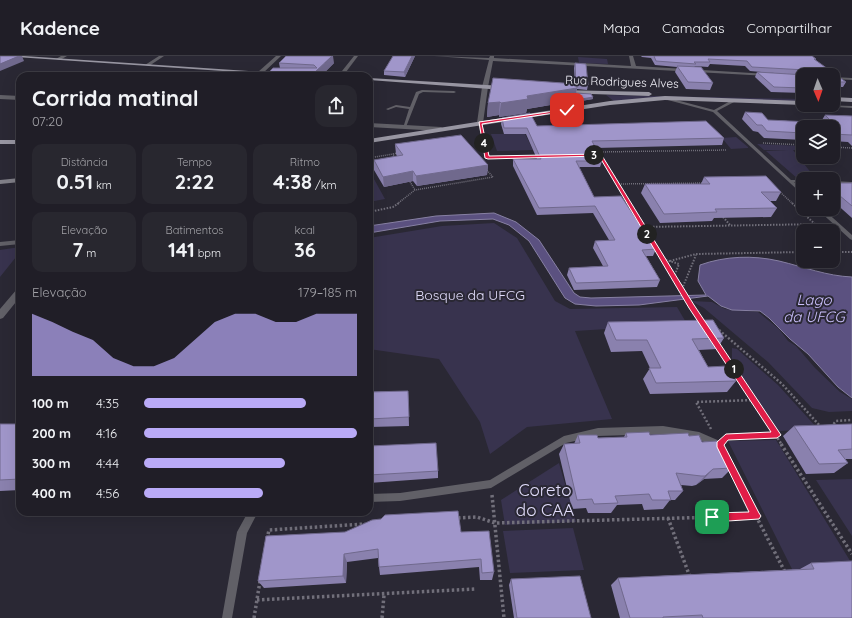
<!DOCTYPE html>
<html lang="pt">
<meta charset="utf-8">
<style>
:root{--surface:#201e27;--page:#28272f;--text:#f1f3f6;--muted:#a2a2a7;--line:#3d3c44;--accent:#b9aaf7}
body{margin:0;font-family:Quicksand,sans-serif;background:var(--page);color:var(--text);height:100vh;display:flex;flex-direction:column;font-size:15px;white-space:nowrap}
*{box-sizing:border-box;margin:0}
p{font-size:13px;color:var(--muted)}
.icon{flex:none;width:22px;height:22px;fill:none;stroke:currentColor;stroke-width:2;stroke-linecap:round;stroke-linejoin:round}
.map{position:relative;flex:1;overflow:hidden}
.sheet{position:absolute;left:16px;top:16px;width:357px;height:444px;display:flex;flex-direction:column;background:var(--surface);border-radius:12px;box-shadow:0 4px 16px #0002,0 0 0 1px var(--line)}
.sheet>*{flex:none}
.needle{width:26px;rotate:178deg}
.controls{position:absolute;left:796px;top:12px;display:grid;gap:8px}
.controls a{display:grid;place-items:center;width:44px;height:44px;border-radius:8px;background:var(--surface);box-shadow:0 4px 16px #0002,0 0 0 1px var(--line);font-size:20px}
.pin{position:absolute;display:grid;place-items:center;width:34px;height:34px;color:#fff;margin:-17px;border-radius:8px;box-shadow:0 2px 6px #0006}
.km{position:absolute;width:20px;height:20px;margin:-10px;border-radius:50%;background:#222;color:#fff;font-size:11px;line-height:20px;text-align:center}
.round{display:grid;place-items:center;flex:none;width:42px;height:42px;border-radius:12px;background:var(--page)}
.head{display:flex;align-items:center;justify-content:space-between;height:68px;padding:0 16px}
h1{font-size:22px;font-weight:700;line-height:30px}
.figures{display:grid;grid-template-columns:repeat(3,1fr);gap:6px;height:68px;padding:4px 16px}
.figures div{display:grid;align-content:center;border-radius:10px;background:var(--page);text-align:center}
.figures b{font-size:20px;font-weight:700}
.figures small{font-size:11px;font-weight:400}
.figures p{font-size:11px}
.chart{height:112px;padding:8px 16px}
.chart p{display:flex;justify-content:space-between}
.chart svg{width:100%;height:72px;margin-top:4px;fill:var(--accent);opacity:.7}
ul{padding:0 16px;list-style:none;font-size:13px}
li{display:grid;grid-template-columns:64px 48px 1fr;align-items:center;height:30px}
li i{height:10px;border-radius:5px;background:var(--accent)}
header{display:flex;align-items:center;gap:24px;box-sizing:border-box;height:56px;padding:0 20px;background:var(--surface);border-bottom:1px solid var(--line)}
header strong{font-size:19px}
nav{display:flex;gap:22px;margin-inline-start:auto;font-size:14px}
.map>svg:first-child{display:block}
</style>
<header>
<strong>Kadence</strong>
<nav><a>Mapa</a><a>Camadas</a><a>Compartilhar</a></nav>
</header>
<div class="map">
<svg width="852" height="562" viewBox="0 0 852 562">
<rect width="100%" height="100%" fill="#2a2834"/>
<path fill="#38334e" d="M 578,1 L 607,3 L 608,8 L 579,7 Z
M 606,39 L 803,43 L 803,46 L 665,42 L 615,46 Z
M 491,78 L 525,78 L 533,94 L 497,95 Z
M 736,81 L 748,91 L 748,92 L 731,93 L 722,82 Z
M 757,88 L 803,90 L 803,94 L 793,94 L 816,123 L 798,123 L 766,95 L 788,95 L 764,94 Z
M 369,114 L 385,143 L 369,146 Z
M 494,167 L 517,182 L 555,245 L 570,253 L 677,251 L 687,268 L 575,275 L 612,363 L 527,371 L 490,398 L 480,366 L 439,303 L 369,293 L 369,182 L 442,170 Z
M 20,191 L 20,196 L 0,221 L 0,194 Z
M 691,245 L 712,246 L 725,253 L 758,256 L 779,273 L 788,285 L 796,290 L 815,312 L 840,336 L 852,343 L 852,355 L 829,356 L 812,352 L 768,306 L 704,252 Z
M 732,292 L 737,293 L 778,329 L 818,373 L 779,375 L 732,305 Z
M 776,384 L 852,508 L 793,515 L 728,385 Z
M 559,407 L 576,466 L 505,469 L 501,444 Z
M 852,423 L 852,480 L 816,424 Z
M 573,472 L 584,514 L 510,517 L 503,475 Z"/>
<path fill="#5b5180" stroke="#8780a3" d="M 494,157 L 516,166 L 539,184 L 574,237 L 580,241 L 591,242 L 706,239 L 698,225 L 700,209 C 725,200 753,199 779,205 C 804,211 827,220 852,221 L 852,342 L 838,331 L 808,298 L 790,283 L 769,262 L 760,255 L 732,254 L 721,250 L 708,240 L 639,249 L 596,250 L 575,248 L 565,242 L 529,185 L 509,169 L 493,163 L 440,165 L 369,177 L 369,170 L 436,160 Z"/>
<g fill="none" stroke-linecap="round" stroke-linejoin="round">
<path stroke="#716f7a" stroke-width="1.5" stroke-dasharray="1 1" stroke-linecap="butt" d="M 763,87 L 803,89
M 594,89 L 629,148
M 833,91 L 852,92
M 599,96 L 727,94
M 369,102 L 393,98
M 495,102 L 538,101
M 396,103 L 393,98 L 397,97
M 409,124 L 415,134
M 617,128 L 705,127
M 779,135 L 793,148
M 397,148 L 415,134 L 493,121 L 486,113"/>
<path stroke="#716f7a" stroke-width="2" stroke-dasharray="1.5 1.5" stroke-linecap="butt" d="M 629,147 L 695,253
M 792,147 L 815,168
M 369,156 L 393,151 L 399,147
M 723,161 L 730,169
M 644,171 L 823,168
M 833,196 L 852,196
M 663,203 L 679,208 L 674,221
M 670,205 L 696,198 L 803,196
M 682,233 L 696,199"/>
<path stroke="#716f7a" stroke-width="2.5" stroke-dasharray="2 2" stroke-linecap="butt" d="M 694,252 L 702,265
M 719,274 L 782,328 L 821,371
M 717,288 L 782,389
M 831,371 L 836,365 L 852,364
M 711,373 L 696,346 L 755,344
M 726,381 L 777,379"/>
<path stroke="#716f7a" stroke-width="3.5" stroke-dasharray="2.5 2.5" stroke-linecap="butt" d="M 781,388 L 852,498
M 492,439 L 504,562
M 756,460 L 785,516
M 458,462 L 477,461 L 495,467 L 756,460 L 730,409
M 668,462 L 690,521
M 267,483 L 269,474 L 365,468
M 257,544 L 475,533
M 254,562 L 260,525
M 382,562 L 384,539"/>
<path fill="#616067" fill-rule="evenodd" d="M 422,34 L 454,35 L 456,36 L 454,37 L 423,36 L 419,38 L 406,71 L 403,72 L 409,53 L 396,51 L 388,54 L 386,53 L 396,49 L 410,51 L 416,36 Z
M 665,41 L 714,54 L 734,43 L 736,43 L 736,45 L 717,55 L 791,124 L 803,124 L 803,126 L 794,126 L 803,134 L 803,139 L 713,56 L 664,43 L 664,41 Z
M 819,49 L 852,50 L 852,52 L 821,50 Z
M 480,66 L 482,67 L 490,102 L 488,103 L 486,102 L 478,67 Z
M 833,125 L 852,126 L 852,128 L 833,127 Z
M 817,153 L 823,153 L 852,179 L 852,184 L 850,183 Z
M 663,370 L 699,376 L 722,386 L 723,389 L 722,392 L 719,393 L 698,383 L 663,378 L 598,380 L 566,387 L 491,432 L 400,445 L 369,446 L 369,438 L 400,437 L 490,424 L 564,380 L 598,372 Z
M 248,456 L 258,456 L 247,477 L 232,562 L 222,562 L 237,476 Z"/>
<path fill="#616067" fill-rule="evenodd" d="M 61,0 L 67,0 L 60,4 L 56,3 Z
M 159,0 L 164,0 L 149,10 L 145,9 Z
M 276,0 L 281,0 L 262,18 L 258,18 L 258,16 Z
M 354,0 L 358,0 L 343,20 L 338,20 Z
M 434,0 L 489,2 L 490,0 L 494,0 L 494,2 L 631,10 L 629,0 L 633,0 L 636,10 L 769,18 L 771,19 L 769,20 L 493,5 L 488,31 L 483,67 L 480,69 L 477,67 L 482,31 L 489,4 Z
M 833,21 L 852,22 L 852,24 L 833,23 Z
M 0,39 L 20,40 L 20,44 L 0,43 Z
M 369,67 L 441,71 L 444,73 L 441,75 L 369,71 Z
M 20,184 L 20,188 L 0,190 L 0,186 Z
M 20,232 L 20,241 L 3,262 L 0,263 L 0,253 L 17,233 Z"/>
<path fill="#807f88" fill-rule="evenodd" d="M 20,122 L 20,126 L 0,128 L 0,124 Z"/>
<path fill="#9896a2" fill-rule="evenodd" d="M 1,0 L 24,0 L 280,17 L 282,18 L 280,19 Z
M 369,22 L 503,30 L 506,32 L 503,34 L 369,24 Z
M 561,34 L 649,36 L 652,38 L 649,40 L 563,37 L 560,35 Z
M 665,40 L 803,45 L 803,49 L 665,44 L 610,49 L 369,87 L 369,83 L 610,45 Z
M 833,41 L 852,42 L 852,46 L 833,45 Z
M 0,84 L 20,84 L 20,88 L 0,88 Z"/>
</g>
<path fill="#8a81ae" d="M 415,0 L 405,21 L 384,19 L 384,15 Z
M 641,0 L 812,0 L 816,3 L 815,5 L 846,26 L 843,31 L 833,31 L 833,19 L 803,19 L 803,29 L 802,29 L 803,30 L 803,37 L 771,36 L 755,21 L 757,16 L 799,19 L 750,15 L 745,10 L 710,8 L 708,11 L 695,10 L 694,11 L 713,27 L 710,34 L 686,33 L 675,16 L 677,11 L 655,9 L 651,2 L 642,1 Z
M 279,7 L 334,7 L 324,17 L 348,18 L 348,20 L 267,20 L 267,18 L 280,12 Z
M 575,7 L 588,29 L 587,34 L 577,33 L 576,37 L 593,41 L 593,43 L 575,46 L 575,42 L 574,45 L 527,53 L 526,57 L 499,61 L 499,59 L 487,61 L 488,47 L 575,28 L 574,12 Z
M 745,56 L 768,64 L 807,66 L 808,64 L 822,64 L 825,59 L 852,60 L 852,90 L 848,86 L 833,85 L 833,71 L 803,71 L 803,84 L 764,82 L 758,76 L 753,75 L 742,63 Z
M 502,62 L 537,70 L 724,82 L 722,89 L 595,92 L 602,105 L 600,111 L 579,111 L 594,141 L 656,193 L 653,200 L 646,200 L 660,224 L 657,231 L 574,234 L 567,219 L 569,212 L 603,210 L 593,192 L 595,185 L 609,184 L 593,157 L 537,159 L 513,110 L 513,103 L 537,103 L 526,78 L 504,78 L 501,68 Z
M 395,88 L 488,109 L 487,119 L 417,130 L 413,125 L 384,131 L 374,114 L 374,104 L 397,100 L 396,98 Z
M 704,121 L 781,136 L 776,145 L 770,145 L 777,152 L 771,161 L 714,162 L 712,165 L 660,167 L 641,137 L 645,128 L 701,128 Z
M 833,127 L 852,127 L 852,162 L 833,145 Z
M 608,266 L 724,282 L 717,293 L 699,294 L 708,311 L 736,325 L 727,336 L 650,338 L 643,323 L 650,312 L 642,295 L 611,296 L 604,277 Z
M 408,335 L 409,370 L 369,371 L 369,336 Z
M 0,368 L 20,368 L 20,434 L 0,435 Z
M 852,368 L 852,403 L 845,403 L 848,407 L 834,417 L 806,418 L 783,380 L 794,370 Z
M 626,377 L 650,379 L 689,380 L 702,386 L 732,412 L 722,422 L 704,423 L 696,429 L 692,430 L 681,429 L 683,435 L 675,444 L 670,444 L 663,453 L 644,454 L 642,448 L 617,449 L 611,457 L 588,457 L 586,452 L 572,453 L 559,398 L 564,388 L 574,388 L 578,379 L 598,382 L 624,381 Z
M 369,390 L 438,415 L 438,422 L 369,427 Z
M 461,476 L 494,516 L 492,524 L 480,524 L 479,511 L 380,519 L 379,511 L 378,502 L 347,506 L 346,527 L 264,532 L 258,525 L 266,480 Z
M 811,507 L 852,562 L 620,562 L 611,529 L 618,522 L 800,513 Z
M 511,523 L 591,562 L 514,562 L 509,529 Z"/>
<path fill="#70698d" d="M 19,0 L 22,0 L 24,5 L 0,15 L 0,8 Z
M 332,0 L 333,0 L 334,7 L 321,20 L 315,16 Z
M 412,0 L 415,0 L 405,21 L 404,16 Z
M 577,32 L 574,45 L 527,53 L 526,57 L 499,61 L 501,47 L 527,40 Z
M 593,41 L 593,43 L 575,46 L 576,44 Z
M 500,46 L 499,59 L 487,61 L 488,47 Z
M 488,109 L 487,119 L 417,130 L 416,120 Z
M 413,115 L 413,125 L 384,131 L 383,121 Z
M 713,413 L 704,423 L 696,429 L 705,420 Z
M 344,498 L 347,506 L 346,527 L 343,520 Z"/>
<path fill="#a096ca" stroke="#70698d" d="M 0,0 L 19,0 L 0,8 Z
M 286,0 L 332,0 L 315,16 L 348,18 L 346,20 L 293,20 L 267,18 L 273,12 L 317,12 L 314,9 L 279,7 Z
M 393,0 L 412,0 L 404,16 L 384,15 Z
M 654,0 L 812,0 L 816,3 L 814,3 L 846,26 L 833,26 L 833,19 L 803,19 L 803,25 L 796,24 L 803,30 L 803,32 L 774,31 L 757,16 L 805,19 L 806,14 L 752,11 L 747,5 L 708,3 L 710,6 L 694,6 L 696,8 L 656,5 Z
M 575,7 L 586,8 L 588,29 L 576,28 Z
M 677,10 L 701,11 L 713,27 L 688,26 Z
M 493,22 L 577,28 L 577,32 L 527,40 L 528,43 L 501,47 L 500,46 L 488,47 Z
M 576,37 L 591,38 L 593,41 L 576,44 Z
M 745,56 L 762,57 L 768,64 L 811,66 L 808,64 L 831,65 L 825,59 L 852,60 L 852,79 L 833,78 L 833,71 L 803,71 L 803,77 L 767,75 L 762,69 L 757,69 Z
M 530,57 L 537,70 L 706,65 L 724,82 L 592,85 L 602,105 L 576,105 L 594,141 L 621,140 L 656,193 L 642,194 L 660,224 L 576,227 L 569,212 L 608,210 L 595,185 L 615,184 L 595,150 L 539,152 L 513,103 L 541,103 L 527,72 L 504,72 L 502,62 Z
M 461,79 L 488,109 L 416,120 L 413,115 L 383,121 L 374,104 L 403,99 L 395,88 Z
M 766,120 L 781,136 L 761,136 L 777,152 L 715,153 L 717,156 L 664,158 L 645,128 L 710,128 L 704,121 Z
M 833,127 L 852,127 L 852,150 L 833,134 Z
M 713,264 L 724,282 L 692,283 L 708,311 L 727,310 L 736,325 L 656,327 L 649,312 L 661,312 L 647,284 L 616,284 L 608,266 Z
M 408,335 L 409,361 L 369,363 L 369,336 Z
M 0,368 L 20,368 L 20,423 L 0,424 Z
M 852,368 L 852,393 L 838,394 L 848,407 L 819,408 L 794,370 Z
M 649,376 L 650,379 L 688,377 L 689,380 L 699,379 L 702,386 L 717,385 L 732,412 L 713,413 L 705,420 L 701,420 L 676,417 L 683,435 L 668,435 L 671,444 L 652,444 L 649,438 L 615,440 L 618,447 L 594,448 L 592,443 L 577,444 L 564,388 L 580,387 L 578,379 L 597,379 L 598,382 L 627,381 L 626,377 Z
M 436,387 L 438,415 L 369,419 L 369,390 Z
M 458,455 L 461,476 L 489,475 L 494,516 L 482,517 L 481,503 L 379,511 L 378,493 L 344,498 L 343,520 L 258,525 L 266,480 L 345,476 L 372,464 L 381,463 L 385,459 Z
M 852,505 L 852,562 L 703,562 L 702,559 L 663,561 L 663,562 L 630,562 L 618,522 L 814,513 L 811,507 Z
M 580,520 L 591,562 L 517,562 L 511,523 Z"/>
<path fill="#e11d48" stroke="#fff" d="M 568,53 L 567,55 L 482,68 L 489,100 L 601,98 L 694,249 L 781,379 L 777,382 L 728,384 L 724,389 L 759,457 L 761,460 L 759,463 L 712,466 L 709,464 L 708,461 L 709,458 L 712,457 L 749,456 L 717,391 L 717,386 L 726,378 L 771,376 L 689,252 L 599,100 L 488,103 L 485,102 L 479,66 Z"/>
<g text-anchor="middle" stroke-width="4" stroke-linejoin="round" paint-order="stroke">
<g font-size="12" fill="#edecf4" stroke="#2a2834">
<text transform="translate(622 26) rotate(2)" y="4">Rua Rodrigues Alves</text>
</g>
<g font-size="14" fill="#e1dcfb" stroke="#2a2834">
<text x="470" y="244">Bosque da UFCG</text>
</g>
<g font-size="15" font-style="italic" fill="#cbc0fd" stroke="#2a2834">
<text x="814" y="249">Lago<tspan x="814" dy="17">da UFCG</tspan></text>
</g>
<g font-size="17" fill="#e1dcfb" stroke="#2a2834">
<text x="545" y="440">Coreto<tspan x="545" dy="20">do CAA</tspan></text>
</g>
</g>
</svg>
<div class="controls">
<a><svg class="needle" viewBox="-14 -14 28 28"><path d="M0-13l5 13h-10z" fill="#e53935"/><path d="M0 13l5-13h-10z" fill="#a2a2a7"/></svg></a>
<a><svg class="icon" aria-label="layers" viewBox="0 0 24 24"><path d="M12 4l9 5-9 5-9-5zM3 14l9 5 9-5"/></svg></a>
<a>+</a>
<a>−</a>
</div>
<div class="pin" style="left:712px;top:461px;background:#1e9e55"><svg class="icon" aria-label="arrive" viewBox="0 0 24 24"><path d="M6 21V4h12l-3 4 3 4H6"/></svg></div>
<div class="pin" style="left:567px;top:54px;background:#d93025"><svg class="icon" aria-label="check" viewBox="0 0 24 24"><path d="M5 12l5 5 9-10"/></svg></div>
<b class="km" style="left:734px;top:313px">1</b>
<b class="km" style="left:647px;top:178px">2</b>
<b class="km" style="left:594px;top:99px">3</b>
<b class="km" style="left:484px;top:87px">4</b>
<section class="sheet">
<div class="head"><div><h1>Corrida matinal</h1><p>07:20</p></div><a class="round"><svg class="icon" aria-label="share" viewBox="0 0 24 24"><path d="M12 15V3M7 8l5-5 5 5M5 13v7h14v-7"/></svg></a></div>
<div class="figures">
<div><p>Distância</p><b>0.51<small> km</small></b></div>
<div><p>Tempo</p><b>2:22</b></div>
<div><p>Ritmo</p><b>4:38<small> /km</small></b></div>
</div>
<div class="figures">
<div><p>Elevação</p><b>7<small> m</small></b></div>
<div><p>Batimentos</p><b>141<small> bpm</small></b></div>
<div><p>kcal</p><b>36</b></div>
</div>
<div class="chart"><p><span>Elevação</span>179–185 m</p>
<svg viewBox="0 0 160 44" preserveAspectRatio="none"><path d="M0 44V6L10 11L20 17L30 22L40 33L50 38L60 38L70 33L80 22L90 11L100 6L110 6L120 11L130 11L140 6L150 6L160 6V44z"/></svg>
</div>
<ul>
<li><b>100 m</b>4:35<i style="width:76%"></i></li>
<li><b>200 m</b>4:16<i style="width:100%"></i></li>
<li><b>300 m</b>4:44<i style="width:66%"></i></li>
<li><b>400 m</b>4:56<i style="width:56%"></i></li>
</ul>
</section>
</div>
